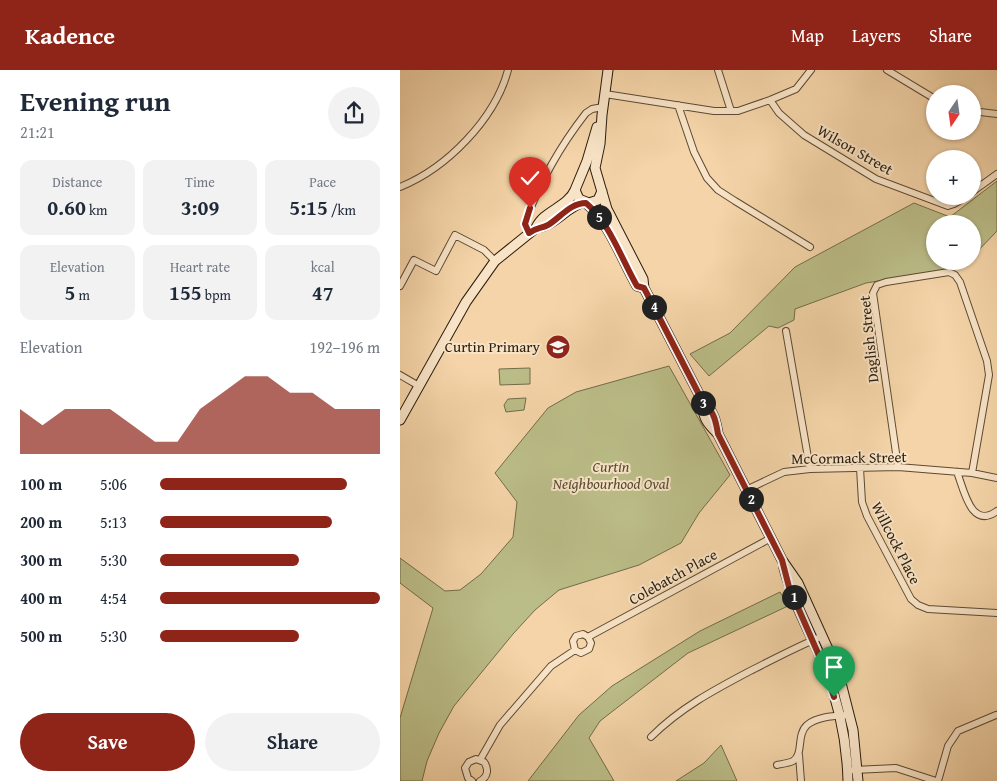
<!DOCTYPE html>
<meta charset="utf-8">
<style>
:root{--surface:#fff;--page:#f2f2f3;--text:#1f2937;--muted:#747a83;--accent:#8f2418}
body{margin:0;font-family:"Gentium Book Plus",serif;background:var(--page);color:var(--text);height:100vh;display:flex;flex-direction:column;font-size:19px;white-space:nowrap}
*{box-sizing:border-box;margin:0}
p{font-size:16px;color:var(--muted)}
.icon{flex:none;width:28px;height:28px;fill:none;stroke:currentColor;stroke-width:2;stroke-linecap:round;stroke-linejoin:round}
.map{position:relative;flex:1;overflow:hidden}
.drawer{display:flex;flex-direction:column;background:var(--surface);width:400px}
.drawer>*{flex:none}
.needle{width:32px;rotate:193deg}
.controls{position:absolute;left:526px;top:15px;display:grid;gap:10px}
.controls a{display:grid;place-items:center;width:55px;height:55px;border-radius:50%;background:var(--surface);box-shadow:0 1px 4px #0004;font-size:25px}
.pin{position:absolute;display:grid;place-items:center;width:42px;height:42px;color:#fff;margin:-51px -21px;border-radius:50% 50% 50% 0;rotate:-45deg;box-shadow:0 0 5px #0007}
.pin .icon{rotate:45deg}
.km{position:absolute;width:25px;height:25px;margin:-12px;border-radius:50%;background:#222;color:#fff;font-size:14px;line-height:25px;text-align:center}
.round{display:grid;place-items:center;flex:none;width:52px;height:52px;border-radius:26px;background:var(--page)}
.head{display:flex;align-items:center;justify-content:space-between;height:85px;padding:0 20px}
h1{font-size:28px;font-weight:700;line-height:38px}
.stats{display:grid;grid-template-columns:repeat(3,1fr);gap:8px;height:85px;padding:5px 20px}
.stats div{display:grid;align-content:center;border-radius:12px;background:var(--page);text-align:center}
.stats b{font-size:21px;font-weight:700}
.stats small{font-size:14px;font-weight:400}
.stats p{font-size:14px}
.chart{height:140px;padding:10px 20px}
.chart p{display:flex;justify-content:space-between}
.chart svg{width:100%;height:90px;margin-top:5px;fill:var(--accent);opacity:.7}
.button{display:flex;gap:10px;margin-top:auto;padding:10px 20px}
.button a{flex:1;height:58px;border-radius:30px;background:var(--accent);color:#fff;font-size:20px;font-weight:700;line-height:58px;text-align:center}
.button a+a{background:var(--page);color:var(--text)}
ul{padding:0 20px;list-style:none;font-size:16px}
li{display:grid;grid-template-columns:80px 60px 1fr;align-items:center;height:38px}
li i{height:12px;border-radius:6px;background:var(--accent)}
header{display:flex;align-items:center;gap:30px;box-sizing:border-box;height:70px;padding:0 25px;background:var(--accent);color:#fff}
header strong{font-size:24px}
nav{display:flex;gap:28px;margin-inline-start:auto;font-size:18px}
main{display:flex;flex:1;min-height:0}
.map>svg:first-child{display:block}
</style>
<header>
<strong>Kadence</strong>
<nav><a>Map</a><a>Layers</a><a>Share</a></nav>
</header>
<main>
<section class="drawer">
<div class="head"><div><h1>Evening run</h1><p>21:21</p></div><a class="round"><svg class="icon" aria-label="share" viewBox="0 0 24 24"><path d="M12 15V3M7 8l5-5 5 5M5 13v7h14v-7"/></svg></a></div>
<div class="stats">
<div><p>Distance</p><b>0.60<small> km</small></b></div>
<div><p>Time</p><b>3:09</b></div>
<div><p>Pace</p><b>5:15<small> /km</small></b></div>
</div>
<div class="stats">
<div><p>Elevation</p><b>5<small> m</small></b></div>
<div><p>Heart rate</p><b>155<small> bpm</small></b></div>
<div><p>kcal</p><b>47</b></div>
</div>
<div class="chart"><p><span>Elevation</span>192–196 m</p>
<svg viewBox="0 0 160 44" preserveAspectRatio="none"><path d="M0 44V22L10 30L20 22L30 22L40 22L50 30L60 38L70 38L80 22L90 14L100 6L110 6L120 14L130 14L140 22L150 22L160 22V44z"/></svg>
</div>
<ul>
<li><b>100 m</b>5:06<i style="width:85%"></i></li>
<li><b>200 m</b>5:13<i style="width:78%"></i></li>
<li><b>300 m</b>5:30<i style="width:63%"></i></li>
<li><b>400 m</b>4:54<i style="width:100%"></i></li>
<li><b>500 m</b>5:30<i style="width:63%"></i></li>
</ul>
<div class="button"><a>Save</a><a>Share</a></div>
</section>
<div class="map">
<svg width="597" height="711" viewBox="0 0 597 711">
<rect width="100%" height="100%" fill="#f4d4a8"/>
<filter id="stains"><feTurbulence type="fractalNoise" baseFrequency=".004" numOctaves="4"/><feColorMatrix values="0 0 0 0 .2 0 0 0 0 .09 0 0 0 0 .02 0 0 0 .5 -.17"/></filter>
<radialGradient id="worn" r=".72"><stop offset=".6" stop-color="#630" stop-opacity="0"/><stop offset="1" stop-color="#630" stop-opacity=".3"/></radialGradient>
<path fill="#bbbd88" stroke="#726c4a" d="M 597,111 L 597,161 L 573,186 L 572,154 L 535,154 L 535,191 L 568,191 L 562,197 L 466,213 L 395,239 L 394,250 L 378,258 L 369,256 L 309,306 L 290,284 L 330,263 L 395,197 L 514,133 L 550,147 Z
M 269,296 L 330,405 L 299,443 L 281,473 L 239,495 L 159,520 L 135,540 L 113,564 L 54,636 L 39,663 L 27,691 L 22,711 L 0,711 L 0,648 L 33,538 L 0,513 L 0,488 L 45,521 L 60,520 L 81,504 L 113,467 L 117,432 L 95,403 L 148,338 L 176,322 Z
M 130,298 L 130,314 L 100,315 L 99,299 Z
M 126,328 L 124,340 L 106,342 L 104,335 L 108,329 Z
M 380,522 L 388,536 L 288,583 L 200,651 L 189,668 L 214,711 L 128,711 L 179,645 L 212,616 L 300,561 Z
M 321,675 L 337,711 L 276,711 L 304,693 Z"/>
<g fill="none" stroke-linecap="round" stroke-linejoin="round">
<defs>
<path id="minor" d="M 318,0 L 331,41
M 487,0 L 535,29
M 205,24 L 314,41 L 338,41 L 370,30 L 396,19 L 411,0
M 370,30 L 379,43 L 404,65 L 476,109 L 548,136 L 554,134 L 567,126
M 278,35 L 294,82 L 307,108 L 318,120 L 335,131 L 410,177
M 572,41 L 597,44
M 0,117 C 47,98 95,49 108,0
M 572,122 L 597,104
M 129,163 L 125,154 L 126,150 C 140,112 161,75 186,43 L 192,39 L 203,37
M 0,216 L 14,190 L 36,201 L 55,165 L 84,180 L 95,191
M 386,261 L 410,399
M 0,305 L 19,316
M 498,397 L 473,223 L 477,215 L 486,212 L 549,202 L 555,205 L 560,212 L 587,291 L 589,305 L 572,403
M 460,398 L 462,432 L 467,446 L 511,529 L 518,535 L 528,539 L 597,543
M 557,402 C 564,420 571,460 597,441
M 346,420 L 384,402 L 410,399 L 498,397 L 572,403 L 597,408
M 188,567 L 191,573 L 189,579 L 181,583 L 175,580 L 173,571 L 176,566 L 183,564 L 188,567 L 371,468
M 251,667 C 280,638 314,620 350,601 C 374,589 398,576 423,566
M 399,685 L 401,711
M 80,690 L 100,655 L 151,596 L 175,580
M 377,695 C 382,694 389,693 393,691 C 404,684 396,665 407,655 C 418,646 436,646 449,645
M 454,700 L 496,698 L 536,711
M 72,711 L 68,708 L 65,698 L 69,692 L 76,689 L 84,692 C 89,699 88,707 80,711
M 538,711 L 548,676 L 558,661 L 596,645"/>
<path id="secondary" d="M 208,0 L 202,45 L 200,74 L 195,98 L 207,139 L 243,209 L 244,218 L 304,334 C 314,341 316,352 318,364
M 197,57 L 187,91 L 175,120 L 179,129 L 189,133 L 198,130 L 202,121
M 186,133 C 209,152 222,190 237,216 L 244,218
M 136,158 C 155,156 166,137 184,132
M 304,334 C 301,347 309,355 318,364 L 382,490 L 398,513 L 438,601 L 453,660 L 458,711
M 0,350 L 66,232 L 95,191 L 136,158 C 144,140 167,138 175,120
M 384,498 C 393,533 411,564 425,598 C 439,634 447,672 448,711"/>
</defs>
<use href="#minor" stroke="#5c4a34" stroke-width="8"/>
<use href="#secondary" stroke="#291c0d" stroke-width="11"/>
<use href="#minor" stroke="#f8e3c6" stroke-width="6"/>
<use href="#secondary" stroke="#f8e3c6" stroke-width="9"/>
</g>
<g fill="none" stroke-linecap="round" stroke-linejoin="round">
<defs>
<path id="route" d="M 130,138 L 125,154 L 129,163 C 137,157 140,159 148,155 C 160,148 170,133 186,133 C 209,152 222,190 237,216 L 244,218 L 304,334 C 314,341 316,352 318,364 L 382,490 L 389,517 L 424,597 L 434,627"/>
</defs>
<use href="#route" stroke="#fff" stroke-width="10"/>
<use href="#route" stroke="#8f2418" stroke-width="6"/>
</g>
<defs>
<symbol id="school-disc" viewBox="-11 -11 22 22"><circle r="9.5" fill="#8f2418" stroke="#f8e3c6"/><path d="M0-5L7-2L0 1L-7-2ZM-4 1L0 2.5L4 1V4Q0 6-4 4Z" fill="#fff"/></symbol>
</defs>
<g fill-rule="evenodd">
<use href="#school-disc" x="144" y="263" width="28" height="28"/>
</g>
<g text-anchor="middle" stroke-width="4" stroke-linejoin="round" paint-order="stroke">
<g font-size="15" fill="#291c0d" stroke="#f8e3c6">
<text transform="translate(455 80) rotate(30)" y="5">Wilson Street</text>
<text transform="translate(469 269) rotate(-96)" y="5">Daglish Street</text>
<text transform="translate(449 388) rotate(-1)" y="5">McCormack Street</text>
<text transform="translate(496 473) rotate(63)" y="5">Willcock Place</text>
<text transform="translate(273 507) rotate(-29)" y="5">Colebatch Place</text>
</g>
<g font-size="15" fill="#291c0d" stroke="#f8e3c6" text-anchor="end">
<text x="140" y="282">Curtin Primary</text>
</g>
<g font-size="15" font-style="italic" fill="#554c32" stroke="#f8e3c6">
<text x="211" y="402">Curtin<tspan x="211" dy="17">Neighbourhood Oval</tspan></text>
</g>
</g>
<rect width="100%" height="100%" filter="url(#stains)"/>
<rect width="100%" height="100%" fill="url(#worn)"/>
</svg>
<div class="controls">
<a><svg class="needle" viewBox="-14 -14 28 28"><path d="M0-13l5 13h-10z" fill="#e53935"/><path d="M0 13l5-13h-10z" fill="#747a83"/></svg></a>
<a>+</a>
<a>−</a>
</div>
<div class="pin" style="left:434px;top:627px;background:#1e9e55"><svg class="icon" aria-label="arrive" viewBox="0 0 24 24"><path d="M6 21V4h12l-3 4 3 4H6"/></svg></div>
<div class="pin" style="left:130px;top:138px;background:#d93025"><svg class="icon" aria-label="check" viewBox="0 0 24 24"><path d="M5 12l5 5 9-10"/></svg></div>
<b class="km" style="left:394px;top:527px">1</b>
<b class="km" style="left:351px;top:429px">2</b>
<b class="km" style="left:303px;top:333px">3</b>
<b class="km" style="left:254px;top:237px">4</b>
<b class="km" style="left:199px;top:147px">5</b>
</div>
</main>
